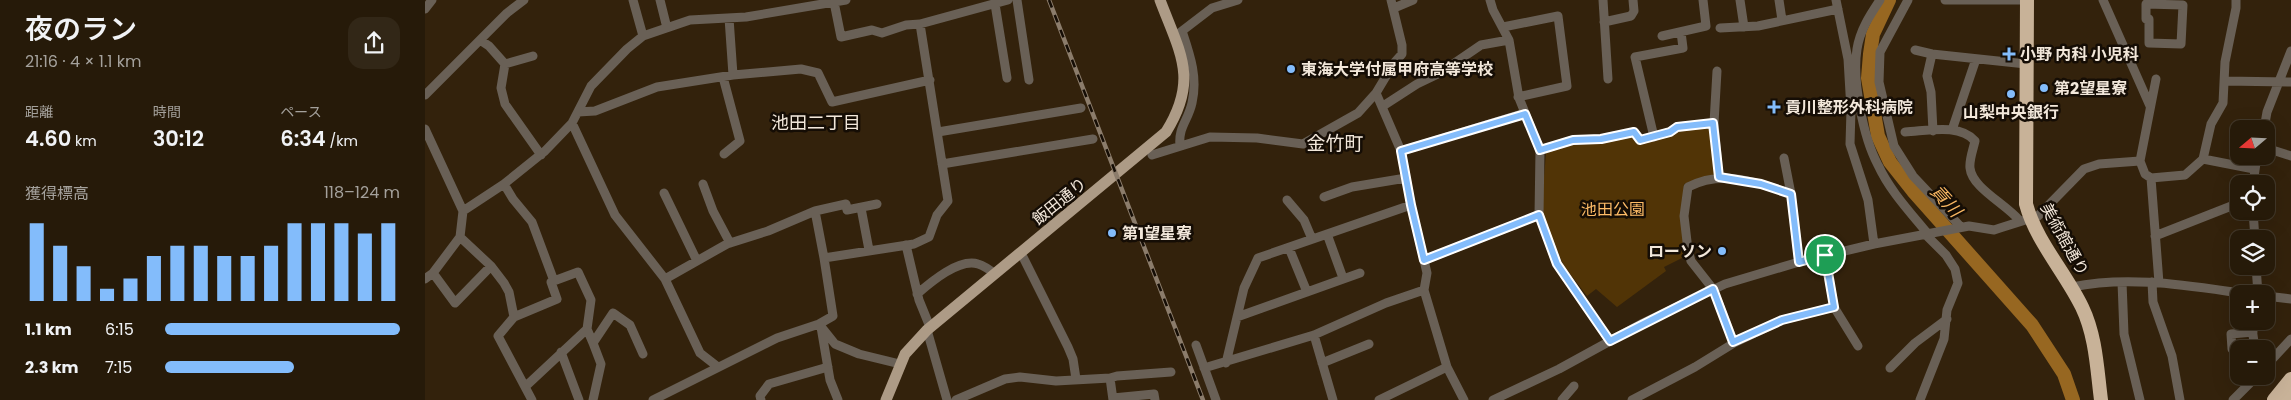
<!DOCTYPE html>
<html lang="ja">
<meta charset="utf-8">
<style>
:root{--surface:#261a09;--page:#322717;--text:#f1f3f6;--muted:#a4a19c;--line:#42382a;--accent:#83bcfb}
body{margin:0;font-family:Poppins,"Noto Sans JP",sans-serif;background:var(--page);color:var(--text);height:100vh;display:flex;flex-direction:column;font-size:19px;white-space:nowrap}
*{box-sizing:border-box;margin:0}
p{font-size:16px;color:var(--muted)}
.icon{flex:none;width:28px;height:28px;fill:none;stroke:currentColor;stroke-width:2;stroke-linecap:round;stroke-linejoin:round}
.map{position:relative;flex:1;overflow:hidden}
.panel{display:flex;flex-direction:column;background:var(--surface);width:425px}
.panel>*{flex:none}
.needle{width:32px;rotate:251deg}
.fabs{position:absolute;left:1805px;top:120px;display:grid;gap:10px}
.fabs a{display:grid;place-items:center;width:45px;height:45px;border-radius:10px;background:var(--surface);box-shadow:0 5px 20px #0002,0 0 0 1px var(--line);font-size:25px}
.pin{position:absolute;display:grid;place-items:center;width:42px;height:42px;color:#fff;margin:-21px;border:2px solid #fff;border-radius:50%;box-shadow:0 1px 5px #0007}
.round{display:grid;place-items:center;flex:none;width:52px;height:52px;border-radius:15px;background:var(--page)}
.summary{display:flex;align-items:center;justify-content:space-between;height:85px;padding:0 25px}
h1{font-size:28px;font-weight:600;line-height:38px}
.metrics{display:grid;grid-template-columns:repeat(3,1fr);gap:8px;height:85px;padding:5px 25px}
.metrics div{display:grid;align-content:center}
.metrics b{font-size:21px;font-weight:600}
.metrics small{font-size:14px;font-weight:400}
.metrics p{font-size:14px}
.chart{height:140px;padding:10px 25px}
.chart p{display:flex;justify-content:space-between}
.chart svg{width:100%;height:90px;margin-top:5px;stroke:var(--accent);stroke-width:6}
ul{padding:0 25px;list-style:none;font-size:16px}
li{display:grid;grid-template-columns:80px 60px 1fr;align-items:center;height:38px}
li i{height:12px;border-radius:6px;background:var(--accent)}
main{display:flex;flex:1;min-height:0}
.map>svg:first-child{display:block}
</style>
<main>
<section class="panel">
<div class="summary"><div><h1>夜のラン</h1><p>21:16 · 4 × 1.1 km</p></div><a class="round"><svg class="icon" aria-label="share" viewBox="0 0 24 24"><path d="M12 15V3M7 8l5-5 5 5M5 13v7h14v-7"/></svg></a></div>
<div class="metrics">
<div><p>距離</p><b>4.60<small> km</small></b></div>
<div><p>時間</p><b>30:12</b></div>
<div><p>ペース</p><b>6:34<small> /km</small></b></div>
</div>
<div class="chart"><p><span>獲得標高</span>118–124 m</p>
<svg viewBox="0 0 160 44" preserveAspectRatio="none"><path d="M5 44V6M15 44V17M25 44V27M35 44V38M45 44V33M55 44V22M65 44V17M75 44V17M85 44V22M95 44V22M105 44V17M115 44V6M125 44V6M135 44V6M145 44V11M155 44V6"/></svg>
</div>
<ul>
<li><b>1.1 km</b>6:15<i style="width:100%"></i></li>
<li><b>2.3 km</b>7:15<i style="width:55%"></i></li>
</ul>
</section>
<div class="map">
<svg width="1866" height="400" viewBox="0 0 1866 400">
<rect width="100%" height="100%" fill="#33220c"/>
<path fill="#513406" d="M 1287,127 L 1291,172 L 1289,175 L 1259,184 L 1256,219 L 1263,255 L 1239,267 L 1241,271 L 1192,307 L 1171,289 L 1162,296 L 1139,266 L 1116,214 L 1121,153 L 1145,144 L 1204,135 L 1213,143 L 1254,130 Z"/>
<g fill="none" stroke-linecap="round" stroke-linejoin="round">
<path stroke="#976721" stroke-width="14" d="M 1464,0 L 1448,34 L 1445,54 L 1443,78 L 1453,136 L 1465,162 L 1488,191 L 1607,325 L 1639,374 L 1648,400"/>
<path stroke="#696056" stroke-width="9" d="M 208,0 L 218,36
M 235,0 L 242,28
M 592,0 L 604,80
M 1065,0 L 1068,10 L 1084,40 L 1094,98 L 1115,150 L 1114,215 L 1132,264 L 1185,341
M 1178,0 L 1183,79
M 1315,0 L 1319,27
M 1354,0 L 1357,20
M 1411,0 L 1423,59 L 1426,110 L 1425,144 L 1443,200 L 1449,244
M 1455,0 C 1445,15 1435,30 1432,49 C 1427,80 1438,137 1453,165 C 1465,191 1485,212 1503,234
M 1483,0 L 1455,52 L 1454,82 L 1469,146 L 1488,176 L 1536,227
M 1520,0 L 1595,0
M 1678,0 L 1725,106
M 409,2 L 416,37 L 447,30 L 457,33 L 481,25 L 495,24
M 570,4 L 582,78
M 1721,4 L 1758,5 L 1756,44 L 1724,43 L 1724,19 L 1721,19 Z
M 969,8 L 988,0
M 0,9 L 7,0
M 304,18 L 308,75
M 1179,22 L 1206,16 L 1209,11 L 1208,0
M 1078,27 L 1133,16 L 1142,86 L 1093,97
M 1295,28 L 1333,26 L 1413,9
M 753,34 L 787,8 L 813,0
M 1237,36 L 1281,26 L 1278,0
M 55,40 L 64,46 L 80,64 L 76,88 L 80,104 L 116,155
M 1490,50 L 1507,54 L 1601,64
M 1507,54 L 1502,76 L 1506,92 L 1508,131
M 80,64 L 108,56
M 1292,71 L 1289,123 L 1294,177
M 298,77 L 315,141 L 299,154
M 1731,79 L 1715,161 L 1720,174 L 1726,178 L 1760,175 L 1778,159 L 1786,124 L 1798,103 L 1800,62 L 1811,8 L 1811,0
M 1800,81 L 1866,82
M 951,93 L 976,151 L 986,205 L 1002,273 L 999,290 L 1022,367 L 1039,400
M 0,95 L 82,13 L 99,0
M 958,106 L 992,84 L 1015,73 L 1056,45 L 1084,40
M 153,112 L 170,111 L 232,87 L 308,75 L 376,69 L 393,73 L 407,102 L 505,80
M 147,123 L 190,215 L 240,279 L 275,353 L 293,367
M 0,129 L 38,211
M 1839,129 L 1842,112 L 1866,51
M 1527,130 L 1551,59
M 513,132 L 656,108
M 1480,132 C 1502,131 1535,123 1550,141 C 1548,150 1544,160 1545,168 C 1547,188 1581,204 1595,221
M 1229,137 L 1210,57 L 1258,48 L 1256,32
M 755,146 C 753,127 763,121 767,103 C 773,77 765,55 757,31
M 1841,148 L 1866,156
M 1115,150 L 1148,140 L 1176,139 L 1209,132 L 1215,140 L 1245,132 L 1252,127 L 1289,123
M 976,151 L 1100,113
M 727,155 L 785,137 L 832,138 L 878,144 L 933,113 L 951,93 L 969,63 L 977,54 L 977,45 L 966,0
M 1359,158 L 1366,194 L 1374,262
M 1778,159 L 1829,169
M 517,164 L 668,139
M 1726,178 L 1734,283
M 79,184 L 88,199 L 107,222 L 129,281
M 278,184 L 288,211 L 305,243
M 1828,184 L 1832,156
M 239,193 L 272,261
M 899,197 L 927,187 L 981,178
M 862,200 L 879,220 L 887,239
M 436,208 L 444,250
M 390,211 L 421,204 L 422,210 L 452,204
M 1828,211 L 1830,239
M 902,234 L 918,278
M 1730,236 L 1814,203
M 35,237 L 66,266 L 79,283 L 84,292 L 89,317 L 73,336 L 107,400
M 481,245 L 494,300 L 505,327
M 864,248 L 882,292
M 596,253 L 643,347 L 648,359 L 651,379
M 1400,255 L 1409,307 L 1433,346
M 999,260 L 1114,215
M 1831,266 L 1833,294
M 8,273 L 30,303 L 66,266
M 0,279 L 8,273 L 35,237 L 38,211 L 79,184 L 120,151 L 147,123 L 166,86 L 202,49 L 218,36 L 265,20 L 321,17 L 421,0
M 240,279 L 302,244 L 343,231 L 390,211 L 399,258
M 1697,282 L 1699,334 L 1715,400
M 1727,282 L 1728,302 L 1747,356 L 1755,400
M 1647,287 C 1705,275 1764,286 1822,294
M 492,294 C 506,282 534,258 553,264 C 560,266 565,270 570,274
M 1841,296 L 1866,299
M 89,317 L 132,299 L 126,282 L 153,272 L 166,300 L 162,329 L 101,386
M 812,317 L 935,273
M 1826,321 L 1830,349
M 394,324 L 408,316 L 399,258 L 489,244 L 504,237 L 512,215 L 523,201 L 495,24 L 583,0
M 396,327 L 405,380 L 413,400
M 162,329 L 168,343 L 188,313 L 205,325 L 218,354
M 502,330 L 522,400
M 889,335 L 908,400
M 1309,343 L 1288,289 L 1266,261 L 1263,250 L 1259,216 L 1263,187 C 1297,169 1332,182 1366,194
M 771,345 L 791,400
M 1807,349 L 1806,334 L 1828,332
M 136,352 L 154,400
M 801,363 L 819,288 L 833,258 L 986,205
M 897,363 L 944,344
M 1841,366 L 1866,339
M 779,368 L 889,335 L 961,303 L 999,290
M 1465,368 L 1490,343 L 1522,319
M 685,378 L 692,376 L 746,372
M 688,398 L 729,394 L 730,400
M 168,400 L 176,364 L 168,343
M 228,400 L 352,338 L 394,324 L 410,344 L 434,354 L 475,364
M 336,400 L 335,396 L 344,384 L 403,367
M 531,400 L 580,379 L 595,377 L 631,381 L 685,378 L 688,400
M 954,400 L 1022,367
M 1068,400 L 1134,369 L 1218,323 L 1300,284 L 1374,262 L 1449,244 L 1544,226 L 1569,230 L 1575,228 L 1613,216 L 1659,169 L 1674,164 L 1715,161
M 1137,400 L 1149,386
M 1207,400 L 1270,367 L 1309,343 L 1357,320 L 1409,307
M 1495,400 L 1519,339 L 1522,310 L 1533,283 L 1530,269 L 1521,255 L 1500,234
M 1808,400 L 1832,376"/>
<path stroke="#ad9b86" stroke-width="11" d="M 461,400 L 480,354 L 502,330 L 741,132 C 774,79 755,53 735,0"/>
<path stroke="#c8b298" stroke-width="14" d="M 1602,0 L 1601,204 C 1611,241 1640,272 1657,307 C 1671,336 1672,369 1676,400
M 1849,400 L 1866,379
M 1863,400 L 1866,396"/>
<defs>
<path id="rail" d="M 624,0 L 778,400"/>
</defs>
<use href="#rail" stroke="#8b7c6b" stroke-width="4.5"/>
<use href="#rail" stroke="#150d05" stroke-width="2.5" stroke-dasharray="8" stroke-linecap="butt"/>
</g>
<g fill="none" stroke-linecap="round" stroke-linejoin="round">
<defs>
<path id="route" d="M 1100,114 L 1115,150 L 1148,140 L 1176,139 L 1209,132 L 1215,140 L 1245,132 L 1252,127 L 1288,123 L 1294,177 L 1336,184 L 1366,194 L 1374,262 L 1400,255 L 1409,307 L 1357,320 L 1308,342 L 1288,289 L 1185,341 L 1132,264 L 1114,215 L 999,260 L 986,205 L 976,151 Z"/>
</defs>
<use href="#route" stroke="#fff" stroke-width="10"/>
<use href="#route" stroke="#83bcfb" stroke-width="6"/>
</g>
<g fill="#83bcfb" stroke="#150d05" stroke-width="2">
<path d="M1581.5 46.5h5v5h5v5h-5v5h-5v-5h-5v-5h5z"/>
<circle cx="866" cy="69" r="5"/>
<circle cx="1619" cy="88" r="5"/>
<circle cx="1586" cy="94" r="5"/>
<path d="M1346.5 99.5h5v5h5v5h-5v5h-5v-5h-5v-5h5z"/>
<circle cx="687" cy="233" r="5"/>
<circle cx="1297" cy="251" r="5"/>
</g>
<g text-anchor="middle" stroke-width="5" stroke-linejoin="round" paint-order="stroke">
<g font-size="16" font-weight="bold" fill="#f2e7da" stroke="#150d05" text-anchor="start">
<text x="1595" y="60">小野 内科 小児科</text>
<text x="876" y="75">東海大学付属甲府高等学校</text>
<text x="1629" y="94">第2望星寮</text>
<text x="1360" y="113">貢川整形外科病院</text>
<text x="1586" y="118" text-anchor="middle">山梨中央銀行</text>
<text x="697" y="239">第1望星寮</text>
<text x="1287" y="257" text-anchor="end">ローソン</text>
</g>
<g font-size="16" fill="#f2e7da" stroke="#150d05">
<text transform="translate(634 201) rotate(-39)" y="6">飯田通り</text>
<text transform="translate(1640 239) rotate(61)" y="6">美術館通り</text>
</g>
<g font-size="16" fill="#febc67" stroke="#150d05">
<text x="1188" y="215">池田公園</text>
</g>
<g font-size="18" fill="#f2e7da" stroke="#150d05">
<text x="391" y="129">池田二丁目</text>
</g>
<g font-size="18" font-style="italic" fill="#fab863" stroke="#150d05">
<text transform="translate(1521 201) rotate(48)" y="6">貢川</text>
</g>
<g font-size="19" fill="#f2e7da" stroke="#150d05">
<text x="910" y="150">金竹町</text>
</g>
</g>
</svg>
<div class="fabs">
<a><svg class="needle" viewBox="-14 -14 28 28"><path d="M0-13l5 13h-10z" fill="#e53935"/><path d="M0 13l5-13h-10z" fill="#a4a19c"/></svg></a>
<a><svg class="icon" aria-label="locate" viewBox="0 0 24 24"><circle cx="12" cy="12" r="6"/><path d="M12 2v4M12 18v4M2 12h4M18 12h4"/></svg></a>
<a><svg class="icon" aria-label="layers" viewBox="0 0 24 24"><path d="M12 4l9 5-9 5-9-5zM3 14l9 5 9-5"/></svg></a>
<a>+</a>
<a>−</a>
</div>
<div class="pin" style="left:1400px;top:255px;background:#1e9e55"><svg class="icon" aria-label="arrive" viewBox="0 0 24 24"><path d="M6 21V4h12l-3 4 3 4H6"/></svg></div>
</div>
</main>
